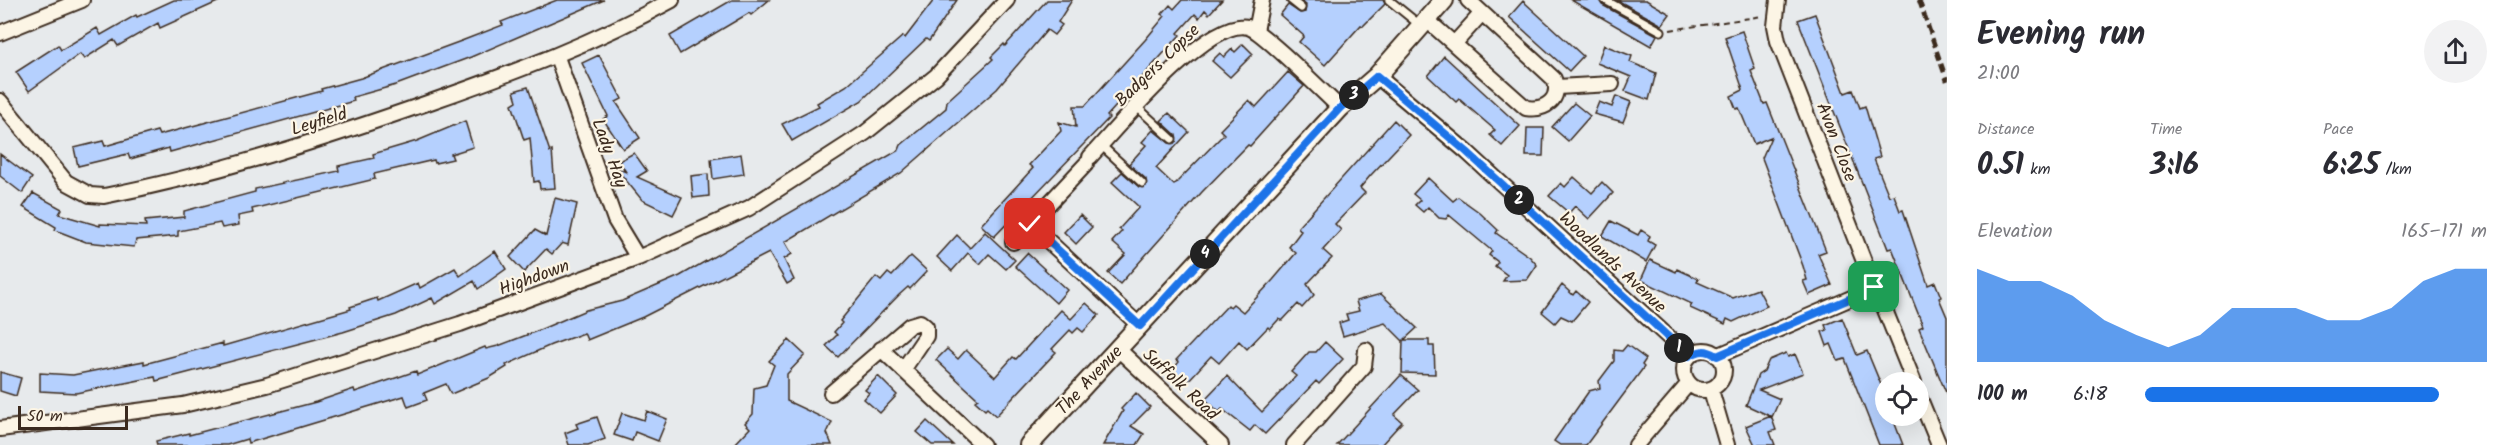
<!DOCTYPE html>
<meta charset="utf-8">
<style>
:root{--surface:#fff;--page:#f2f2f3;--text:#2b2b33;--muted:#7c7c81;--accent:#1a73e8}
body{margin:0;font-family:Kalam,sans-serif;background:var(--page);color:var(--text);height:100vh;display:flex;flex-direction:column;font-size:22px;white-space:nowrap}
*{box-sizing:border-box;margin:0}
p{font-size:20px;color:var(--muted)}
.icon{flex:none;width:33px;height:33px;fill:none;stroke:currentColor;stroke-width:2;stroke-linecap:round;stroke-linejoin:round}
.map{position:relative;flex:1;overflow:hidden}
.details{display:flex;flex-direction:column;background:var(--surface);width:570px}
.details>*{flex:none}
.controls{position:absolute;left:1875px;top:372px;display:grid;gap:12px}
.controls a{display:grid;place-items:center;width:54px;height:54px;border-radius:50%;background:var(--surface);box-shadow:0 6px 24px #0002;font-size:30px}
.scale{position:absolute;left:18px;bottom:15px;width:110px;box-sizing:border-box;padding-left:6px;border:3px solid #3b2a1e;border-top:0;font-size:16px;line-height:21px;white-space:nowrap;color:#3b2a1e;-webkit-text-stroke:4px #fcf5e5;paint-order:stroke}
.pin{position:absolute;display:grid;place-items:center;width:51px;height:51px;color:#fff;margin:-26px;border-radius:12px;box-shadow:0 3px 9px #0006}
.km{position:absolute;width:30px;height:30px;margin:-15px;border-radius:50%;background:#222;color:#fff;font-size:16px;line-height:30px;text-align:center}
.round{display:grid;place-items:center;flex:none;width:63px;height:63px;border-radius:32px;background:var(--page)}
.overview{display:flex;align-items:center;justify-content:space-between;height:102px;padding:0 30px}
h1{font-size:33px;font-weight:700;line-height:45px}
.stats{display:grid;grid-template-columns:repeat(3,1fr);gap:9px;height:102px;padding:6px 30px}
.stats div{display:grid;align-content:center}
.stats b{font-size:30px;font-weight:700}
.stats small{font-size:16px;font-weight:400}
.stats p{font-size:16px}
.chart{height:168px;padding:12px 30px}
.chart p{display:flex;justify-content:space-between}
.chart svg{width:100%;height:108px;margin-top:6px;fill:var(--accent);opacity:.7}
ul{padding:0 30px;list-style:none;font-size:20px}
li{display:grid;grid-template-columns:96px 72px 1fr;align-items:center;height:45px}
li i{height:15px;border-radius:8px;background:var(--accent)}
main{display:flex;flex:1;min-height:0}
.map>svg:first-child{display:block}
</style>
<main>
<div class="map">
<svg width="1947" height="445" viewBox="0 0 1947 445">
<rect width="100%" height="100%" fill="#e7eaec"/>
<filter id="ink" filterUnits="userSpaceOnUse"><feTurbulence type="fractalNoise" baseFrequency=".0167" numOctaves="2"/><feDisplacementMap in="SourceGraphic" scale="12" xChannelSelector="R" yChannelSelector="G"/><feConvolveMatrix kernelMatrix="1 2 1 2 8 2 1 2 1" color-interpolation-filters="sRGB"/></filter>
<g filter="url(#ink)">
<path fill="#b5d0fe" stroke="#3b2a1e" stroke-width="1.5" d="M 174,0 L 222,0 L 160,28 L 158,23 L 118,46 L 114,40 L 84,59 L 80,54 L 29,91 L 16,72 L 58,45 L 61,50 L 97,28 L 101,35 L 136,15 L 137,17 Z
M 557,0 L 604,0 L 471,57 L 396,85 L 353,97 L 354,101 L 170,152 L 169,148 L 130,159 L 128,154 L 78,166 L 74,148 L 103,141 L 105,146 L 157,131 L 159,135 L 322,91 L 321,89 L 361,78 L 464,40 L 503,25 L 501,22 Z
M 732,0 L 769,0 L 751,15 L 749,13 L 680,54 L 670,36 Z
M 934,0 L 957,0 L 929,41 L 926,39 L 861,101 L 792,141 L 782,124 L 819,106 L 817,103 L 846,86 L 903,36 L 905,38 Z
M 1047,0 L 1072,0 L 1058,22 L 1062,25 L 1054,35 L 1047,30 L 997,89 L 901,173 L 785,242 L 792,254 L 784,259 L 794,280 L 787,284 L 769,253 L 643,317 L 587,340 L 584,333 L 551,345 L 506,365 L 507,367 L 489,378 L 451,394 L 446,384 L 424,393 L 427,400 L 408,407 L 404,396 L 248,443 L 247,439 L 227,445 L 157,445 L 156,441 L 189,433 L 189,435 L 316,402 L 354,389 L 355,392 L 416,371 L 417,375 L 485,347 L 486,349 L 498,346 L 537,331 L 586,310 L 622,301 L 680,276 L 899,150 L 901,145 L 946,108 L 947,101 L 993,59 L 991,57 L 1004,44 L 1005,46 Z
M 1182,0 L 1222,0 L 1209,14 L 1205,10 L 1199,18 L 1195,14 L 1178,33 L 1180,35 L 1107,116 L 1109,118 L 994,237 L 981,225 L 1033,168 L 1029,165 L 1061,131 L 1059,122 L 1076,127 L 1074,106 L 1085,106 L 1145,40 L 1165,16 L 1162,14 L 1170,5 L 1174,9 Z
M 1300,0 L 1383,0 L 1385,4 L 1363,26 L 1361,25 L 1325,65 L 1299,42 L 1304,36 L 1280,15 L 1288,5 L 1300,13 L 1305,12 L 1306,5 Z
M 1571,0 L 1599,0 L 1602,5 L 1657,35 L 1651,46 Z
M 1617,0 L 1646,0 L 1670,14 L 1662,25 Z
M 1523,1 L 1583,56 L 1569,71 L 1509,17 Z
M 1815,14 L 1845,93 L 1853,90 L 1860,108 L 1865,106 L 1880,157 L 1874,159 L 1889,196 L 1894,195 L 1900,211 L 1903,210 L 1928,285 L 1935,282 L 1941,297 L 1939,298 L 1947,317 L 1947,395 L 1919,328 L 1923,326 L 1892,248 L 1888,249 L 1881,231 L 1798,20 Z
M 1742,31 L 1755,69 L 1751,71 L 1764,104 L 1767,103 L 1826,251 L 1818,254 L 1832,285 L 1809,295 L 1803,281 L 1807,280 L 1803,266 L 1762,158 L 1771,137 L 1754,144 L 1739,108 L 1736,109 L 1731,96 L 1743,90 L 1725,37 Z
M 1243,44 L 1253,54 L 1230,77 L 1212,61 L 1220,53 L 1224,57 L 1232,49 L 1235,52 Z
M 1604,45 L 1632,56 L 1630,62 L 1656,73 L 1649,100 L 1625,91 L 1631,77 L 1597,63 Z
M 599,55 L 622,99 L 616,102 L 640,138 L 623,149 L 603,119 L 608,116 L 582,63 Z
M 1444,56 L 1520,126 L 1502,146 L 1490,135 L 1495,130 L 1459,99 L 1456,102 L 1428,76 Z
M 1288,72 L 1304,86 L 1250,146 L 1248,145 L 1202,192 L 1120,284 L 1108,273 L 1126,254 L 1112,242 L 1122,231 L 1119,229 L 1139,207 L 1112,182 L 1122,172 L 1139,187 L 1146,186 L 1146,179 L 1129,164 L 1146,145 L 1142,142 L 1153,130 L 1169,143 L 1176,142 L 1176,135 L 1161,121 L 1169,113 L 1189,132 L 1156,168 L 1174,185 L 1224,134 L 1220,130 L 1249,100 L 1256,107 Z
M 528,87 L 550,152 L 552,151 L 555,188 L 540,189 L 539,181 L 534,182 L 530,138 L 524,140 L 512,104 L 517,101 L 514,91 Z
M 1616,96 L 1631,102 L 1623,122 L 1594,114 L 1599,102 L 1612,107 Z
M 1574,103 L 1590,116 L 1568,141 L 1552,127 Z
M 1394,120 L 1409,135 L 1370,176 L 1360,188 L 1365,193 L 1335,224 L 1341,230 L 1323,250 L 1332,258 L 1307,284 L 1314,295 L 1302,308 L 1298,304 L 1282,321 L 1279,319 L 1270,329 L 1268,327 L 1247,349 L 1239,341 L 1219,363 L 1211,356 L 1187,382 L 1183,378 L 1178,384 L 1168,375 L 1179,362 L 1176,360 L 1228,305 L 1230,307 L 1233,304 L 1243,312 L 1273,280 L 1296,253 L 1289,247 L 1301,231 L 1298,227 Z
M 465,121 L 473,147 L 451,154 L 453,159 L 435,163 L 434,160 L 374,174 L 375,179 L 252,209 L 253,213 L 238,216 L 239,225 L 222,228 L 220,223 L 178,231 L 178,236 L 136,240 L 134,247 L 86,242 L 55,230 L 56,227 L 23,207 L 33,193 L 62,209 L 59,214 L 100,226 L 100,224 L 146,226 L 145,221 L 184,217 L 184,211 L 255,192 L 255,189 L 339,171 L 338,166 L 374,158 L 373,154 L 417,141 Z
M 1527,128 L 1544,128 L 1543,156 L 1526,156 Z
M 634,153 L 647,171 L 637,177 L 682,197 L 673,215 L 642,200 L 615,167 L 626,172 L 619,161 Z
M 0,154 L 32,178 L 22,193 L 0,176 Z
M 741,154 L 744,174 L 713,179 L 711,159 Z
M 708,174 L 709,196 L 693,198 L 691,176 Z
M 1574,177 L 1592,193 L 1602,182 L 1613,193 L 1589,219 L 1575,206 L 1569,213 L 1549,196 L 1561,183 L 1565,187 Z
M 1428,178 L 1453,201 L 1458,197 L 1479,212 L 1498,230 L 1496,233 L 1530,257 L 1537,265 L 1527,280 L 1503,281 L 1507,275 L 1495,266 L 1498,262 L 1489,255 L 1492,251 L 1449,215 L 1446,219 L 1439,218 L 1428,207 L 1423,212 L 1415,205 L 1420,200 L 1413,194 Z
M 555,198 L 577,204 L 568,245 L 562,243 L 552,254 L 546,249 L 524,272 L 510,257 L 535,230 L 546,236 Z
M 1080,215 L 1092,227 L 1076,244 L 1064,232 Z
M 1611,221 L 1638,235 L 1641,230 L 1650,236 L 1648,241 L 1655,245 L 1646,262 L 1602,236 Z
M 985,232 L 1015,260 L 1006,269 L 989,254 L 980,264 L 968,253 L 952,271 L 937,257 L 957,235 L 970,248 Z
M 495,251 L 506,269 L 478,289 L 474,281 L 435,304 L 432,298 L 396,315 L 343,332 L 156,381 L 155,377 L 76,393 L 40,391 L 40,373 L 73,375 L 144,361 L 144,364 L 223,343 L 223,346 L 351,309 L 350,307 L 377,298 L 378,301 L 418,283 L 420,288 L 455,268 L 460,276 Z
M 1027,253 L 1067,290 L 1056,303 L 1015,266 Z
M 911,256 L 927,271 L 910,289 L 908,287 L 899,295 L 838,357 L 826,346 L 837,335 L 834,332 L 842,323 L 840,321 L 876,277 L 881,281 L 888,273 L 892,276 Z
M 1650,260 L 1676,272 L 1677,269 L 1699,279 L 1697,282 L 1733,298 L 1758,289 L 1767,306 L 1733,322 L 1727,319 L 1725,324 L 1690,308 L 1692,304 L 1641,280 Z
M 1562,285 L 1573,295 L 1576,291 L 1588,302 L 1572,321 L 1561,316 L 1555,323 L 1542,312 Z
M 1381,294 L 1417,328 L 1404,340 L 1429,340 L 1429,346 L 1434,346 L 1435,374 L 1402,373 L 1403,341 L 1385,323 L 1343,336 L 1339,323 L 1348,320 L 1346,314 L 1359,311 L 1356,301 Z
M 1086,303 L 1099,315 L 1083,332 L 1078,328 L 1073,333 L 1070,330 L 1052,349 L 1056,352 L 996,416 L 987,408 L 985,410 L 975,401 L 978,399 L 936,360 L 947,349 L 958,359 L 966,350 L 995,377 L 1013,357 L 1016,359 L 1061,310 L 1071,319 Z
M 1842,318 L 1857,355 L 1867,351 L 1886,397 L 1886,416 L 1892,416 L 1903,445 L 1879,445 L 1845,359 L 1838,361 L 1831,344 L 1827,346 L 1822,332 L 1827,330 L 1825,325 Z
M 789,340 L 805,355 L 787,374 L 787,401 L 832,422 L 827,433 L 832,445 L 734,445 L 750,428 L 745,423 L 753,414 L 754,388 L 766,385 L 774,365 L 769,361 Z
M 1325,342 L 1343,359 L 1319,384 L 1316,381 L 1265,434 L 1255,425 L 1250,431 L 1222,409 L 1219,412 L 1205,399 L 1227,376 L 1262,412 L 1296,376 L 1291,372 L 1309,352 L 1316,352 Z
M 1627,345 L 1646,359 L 1642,365 L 1644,367 L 1586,445 L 1560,445 L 1554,441 L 1589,391 L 1600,388 L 1599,381 L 1614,361 L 1614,350 L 1622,351 Z
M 1786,353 L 1788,357 L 1795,354 L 1803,373 L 1759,390 L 1780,399 L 1772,417 L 1746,405 L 1758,375 L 1764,371 L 1769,360 Z
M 0,372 L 21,378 L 16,396 L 0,391 Z
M 1401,375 L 1418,390 L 1394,415 L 1402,422 L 1381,445 L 1337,445 Z
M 878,376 L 897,395 L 880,413 L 864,399 L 869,393 L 865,390 Z
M 1136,393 L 1150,407 L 1131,426 L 1144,434 L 1137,445 L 1103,445 L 1123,411 L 1121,409 Z
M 647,411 L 667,419 L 658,441 L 635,432 L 632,441 L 614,435 L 622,413 L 644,420 Z
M 1771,416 L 1776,430 L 1770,432 L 1775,445 L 1755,445 L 1746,426 Z
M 597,417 L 605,439 L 588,445 L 569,445 L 565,433 L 578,428 L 576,424 Z
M 927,421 L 953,445 L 932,445 L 917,432 Z"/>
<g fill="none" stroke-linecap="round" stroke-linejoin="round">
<defs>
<path id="service" d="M 1291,0 L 1301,8
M 1389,0 L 1421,26
M 1605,0 L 1661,31
M 1137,107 L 1172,139
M 1101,145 L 1142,183"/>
<path id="minor" d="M 1778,0 L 1775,26 L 1778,41 L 1874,287 L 1870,293
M 1427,20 L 1526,108 C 1545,111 1562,99 1554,79 L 1468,0
M 1256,31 L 1262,0
M 0,33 L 82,0
M 1454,44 L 1482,13
M 557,57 L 615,220 L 638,258
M 1377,76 L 1467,152 L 1689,356
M 1557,87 L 1612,84
M 0,101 L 66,182 L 90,195 L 104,196 C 216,174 325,139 433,101 C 518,71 592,44 672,0
M 1090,157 C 1117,128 1208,17 1248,27 C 1261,30 1325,94 1340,108
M 1030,224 L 1140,326
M 1013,242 L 1086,164
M 881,349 L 983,445
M 1118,349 L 1221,445
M1684 370a20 20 0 1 1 40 0a20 20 0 1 1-40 0Z
M 1717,356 L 1856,296 L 1870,293 L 1883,305 L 1914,382
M 1711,390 L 1727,445
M 831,393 L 910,325 L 920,322 L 926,327 L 926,336 L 903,370
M 1918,394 L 1939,445
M 0,429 L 183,405 L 267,385 L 460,324 L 638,258 L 749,208 L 865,133 L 936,76 L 1007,0
M 1294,445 L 1364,366 L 1366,350
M 1636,445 L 1689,383"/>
<path id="tertiary" d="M 1029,445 L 1340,108 L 1377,76 L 1444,0"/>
</defs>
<use href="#service" stroke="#3b2a1e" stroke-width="11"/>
<use href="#minor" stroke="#3b2a1e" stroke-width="18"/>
<use href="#tertiary" stroke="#3b2a1e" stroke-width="22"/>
<path stroke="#3b2a1e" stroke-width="2" stroke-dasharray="6 4.5" stroke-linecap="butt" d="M 1670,30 L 1763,16"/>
<use href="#service" stroke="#fcf5e5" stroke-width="7"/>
<use href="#minor" stroke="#fcf5e5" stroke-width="14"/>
<use href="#tertiary" stroke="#fcf5e5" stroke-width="18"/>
<path stroke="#3b2a1e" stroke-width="4.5" stroke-dasharray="9 4.5" stroke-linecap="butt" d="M 1919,0 L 1947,81"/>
</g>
</g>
<g fill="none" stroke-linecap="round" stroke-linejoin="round" filter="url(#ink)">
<defs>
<path id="route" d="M 1030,224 L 1140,326 L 1340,108 L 1377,76 L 1467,152 L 1689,356 C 1700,350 1706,349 1717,356 L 1856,296 L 1870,293 L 1874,287"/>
</defs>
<use href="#route" stroke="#fff" stroke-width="12"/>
<use href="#route" stroke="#1a73e8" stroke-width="8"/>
</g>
<g text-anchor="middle" stroke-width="4.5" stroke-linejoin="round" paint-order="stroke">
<g font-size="18" fill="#3b2a1e" stroke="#fcf5e5">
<text transform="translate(1157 65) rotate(-44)" y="6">Badgers Copse</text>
<text transform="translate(319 121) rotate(-17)" y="6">Leyfield</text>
<text transform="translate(1837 142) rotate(69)" y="6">Avon Close</text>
<text transform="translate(610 153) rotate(70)" y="6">Lady Hay</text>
<text transform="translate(1613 262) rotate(43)" y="6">Woodlands Avenue</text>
<text transform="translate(534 277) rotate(-20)" y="6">Highdown</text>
<text transform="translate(1089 380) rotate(-47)" y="6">The Avenue</text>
<text transform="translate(1181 384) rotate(43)" y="6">Suffolk Road</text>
</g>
</g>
</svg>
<div class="controls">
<a><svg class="icon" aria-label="locate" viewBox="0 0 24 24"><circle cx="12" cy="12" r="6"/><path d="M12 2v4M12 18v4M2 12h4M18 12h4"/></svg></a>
</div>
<div class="scale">50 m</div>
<div class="pin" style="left:1874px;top:287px;background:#1e9e55"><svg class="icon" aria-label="arrive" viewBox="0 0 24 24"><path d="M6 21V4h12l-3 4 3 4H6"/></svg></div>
<div class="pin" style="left:1030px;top:224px;background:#d93025"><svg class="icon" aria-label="check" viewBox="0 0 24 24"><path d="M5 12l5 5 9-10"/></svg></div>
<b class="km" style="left:1679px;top:348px">1</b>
<b class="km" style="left:1519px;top:200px">2</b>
<b class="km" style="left:1354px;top:95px">3</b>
<b class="km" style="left:1205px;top:254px">4</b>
</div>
<section class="details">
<div class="overview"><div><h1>Evening run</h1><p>21:00</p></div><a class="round"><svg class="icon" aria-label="share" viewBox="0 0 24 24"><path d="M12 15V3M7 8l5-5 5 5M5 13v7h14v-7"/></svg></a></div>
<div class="stats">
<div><p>Distance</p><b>0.51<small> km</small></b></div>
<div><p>Time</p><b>3:16</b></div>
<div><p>Pace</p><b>6:25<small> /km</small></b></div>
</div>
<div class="chart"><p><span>Elevation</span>165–171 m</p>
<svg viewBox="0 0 160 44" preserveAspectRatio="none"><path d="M0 44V6L10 11L20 11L30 17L40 27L50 33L60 38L70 33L80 22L90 22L100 22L110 27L120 27L130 22L140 11L150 6L160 6V44z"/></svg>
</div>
<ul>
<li><b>100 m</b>6:18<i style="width:86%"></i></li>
</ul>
</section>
</main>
